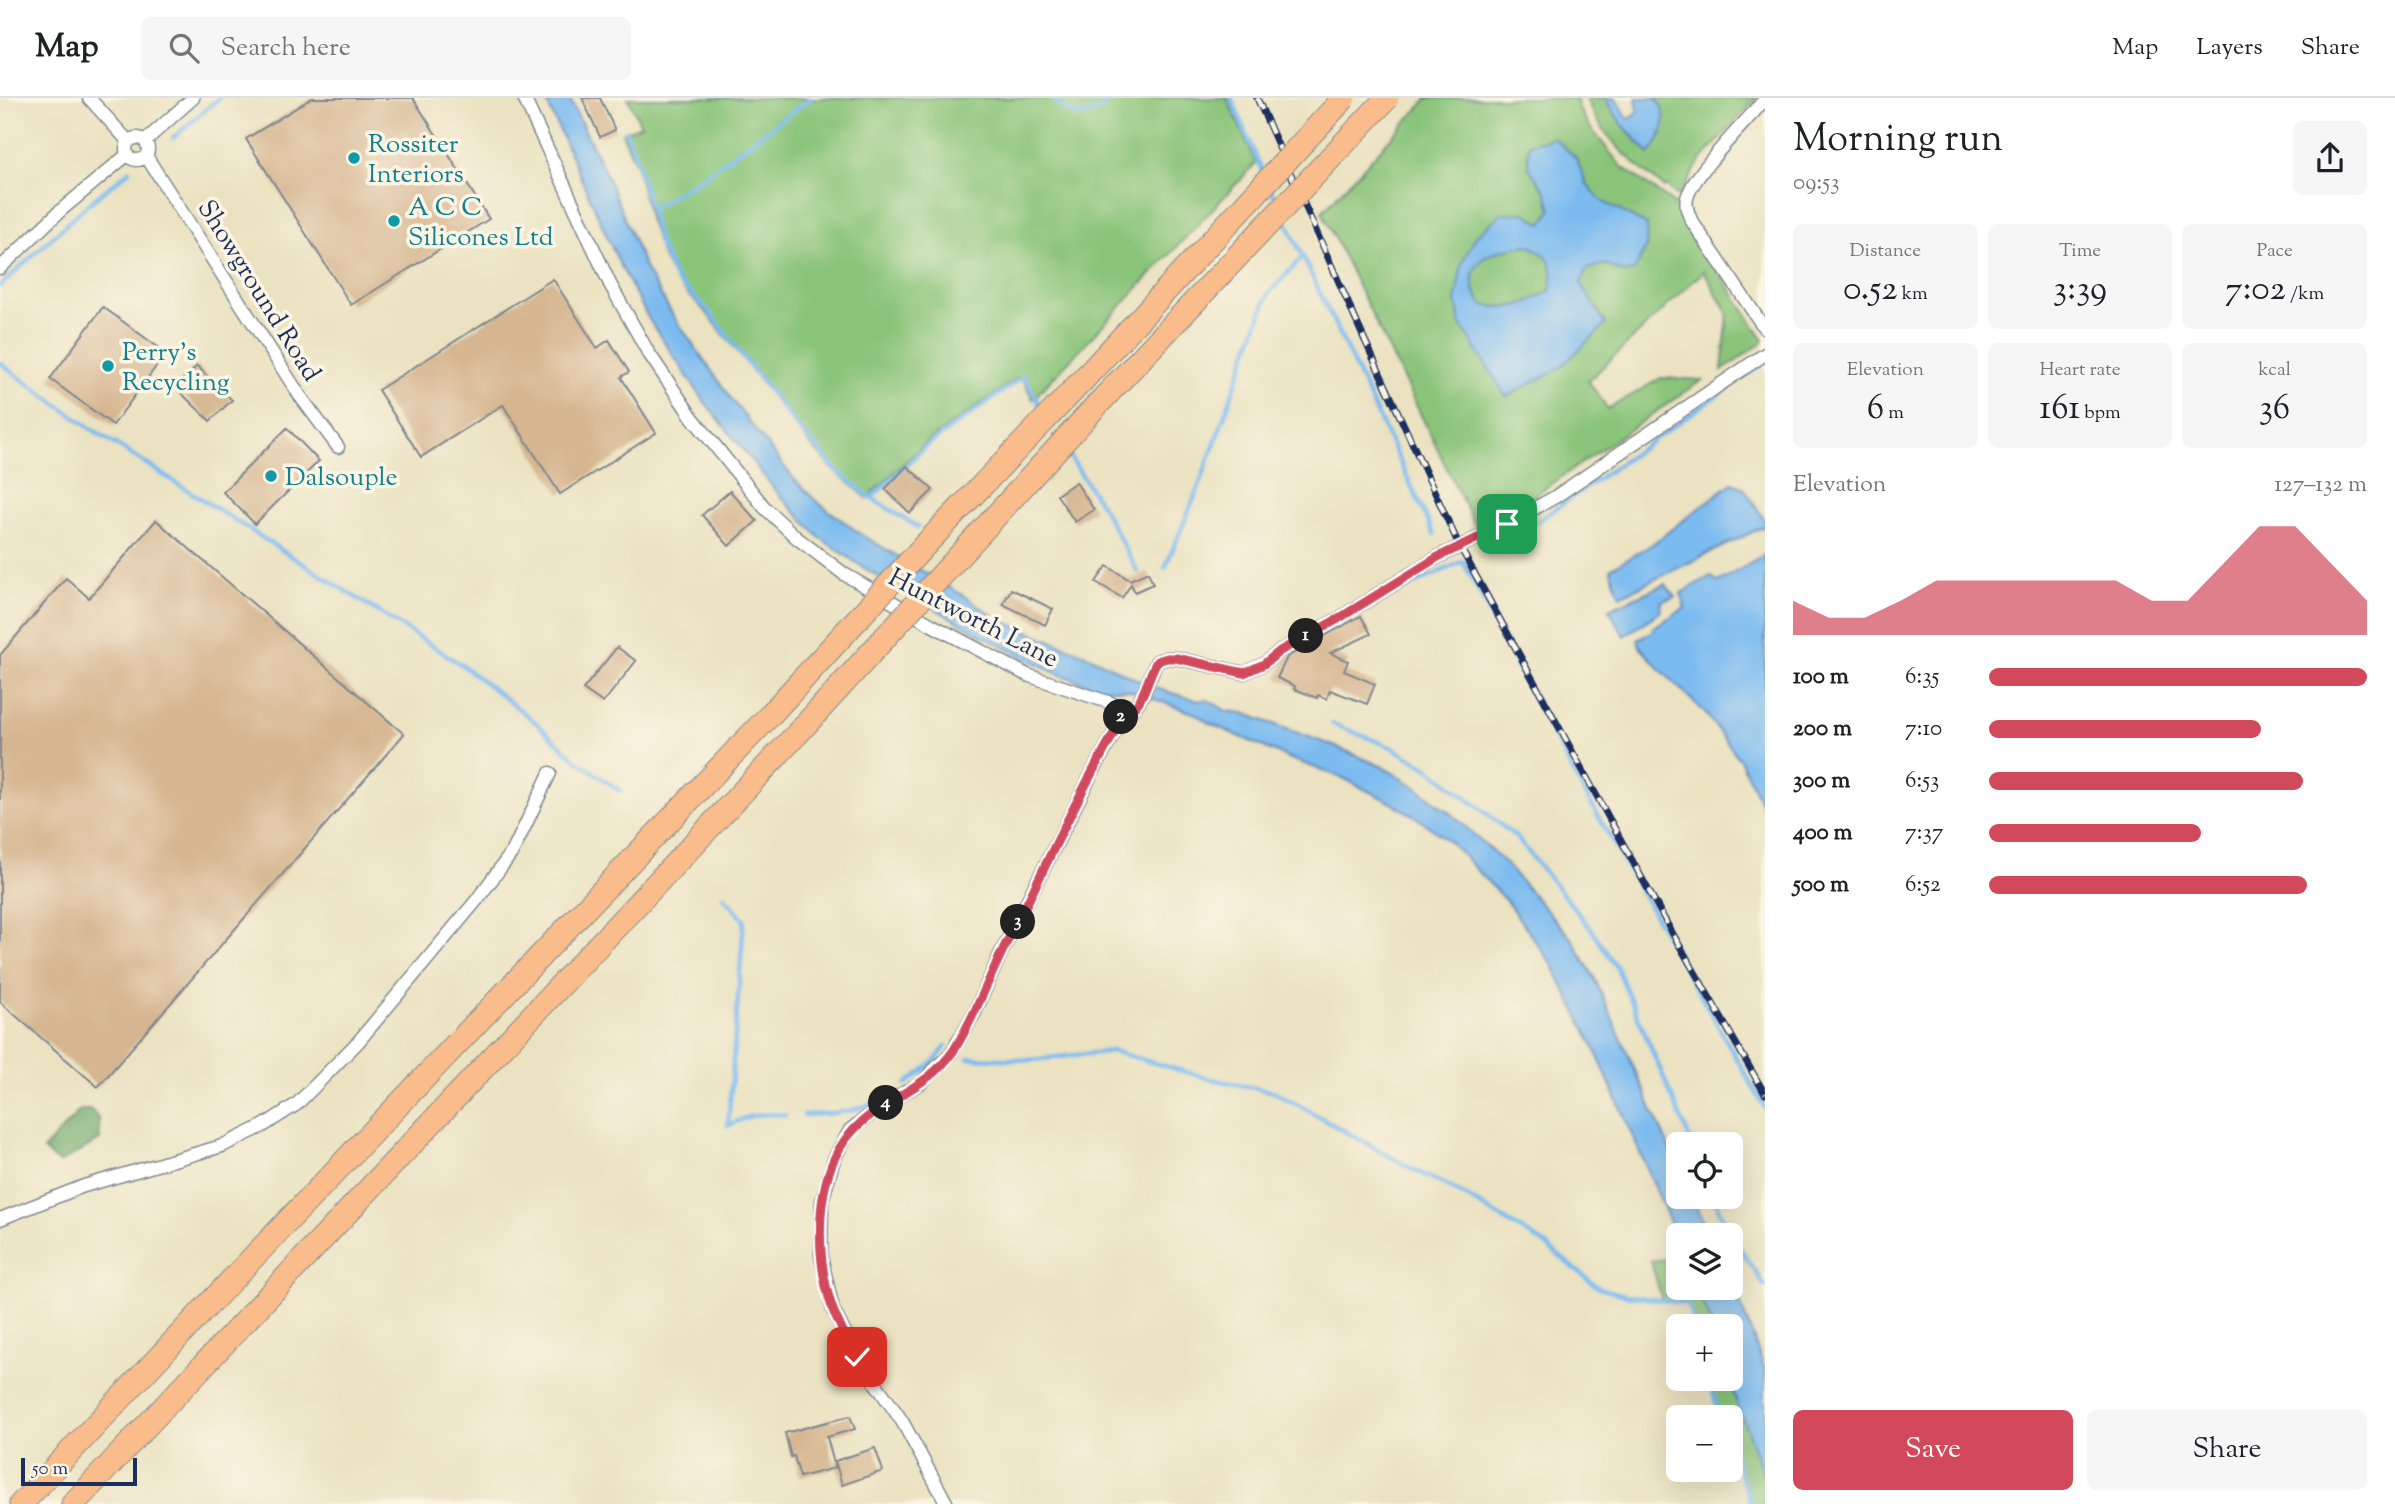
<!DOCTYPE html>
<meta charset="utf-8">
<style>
:root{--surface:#fff;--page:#f6f6f6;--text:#202124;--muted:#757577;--line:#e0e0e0;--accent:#d1495b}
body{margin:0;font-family:"Sorts Mill Goudy",serif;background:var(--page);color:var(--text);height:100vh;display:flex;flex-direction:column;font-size:26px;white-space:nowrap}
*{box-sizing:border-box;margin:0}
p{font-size:23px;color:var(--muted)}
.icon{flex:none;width:38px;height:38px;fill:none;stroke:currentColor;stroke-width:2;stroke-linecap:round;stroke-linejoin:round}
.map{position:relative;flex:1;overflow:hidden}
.side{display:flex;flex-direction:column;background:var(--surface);width:630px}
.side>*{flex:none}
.tools{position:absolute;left:1666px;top:1034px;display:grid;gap:14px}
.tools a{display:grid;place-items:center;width:77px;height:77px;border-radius:10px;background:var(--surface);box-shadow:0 7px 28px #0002;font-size:35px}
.scale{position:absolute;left:21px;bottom:18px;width:116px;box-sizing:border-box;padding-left:7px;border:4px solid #1b2f5e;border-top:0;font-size:19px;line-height:24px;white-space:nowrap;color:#1b2f5e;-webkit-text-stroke:5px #fcf5e5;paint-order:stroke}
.pin{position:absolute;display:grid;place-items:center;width:60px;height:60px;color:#fff;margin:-30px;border-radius:14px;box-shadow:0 4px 10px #0006}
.km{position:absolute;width:35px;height:35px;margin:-18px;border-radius:50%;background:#222;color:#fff;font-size:19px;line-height:35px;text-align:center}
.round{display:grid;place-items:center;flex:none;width:74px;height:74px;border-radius:10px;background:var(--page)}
.head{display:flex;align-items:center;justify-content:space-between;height:119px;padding:0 28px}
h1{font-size:38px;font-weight:600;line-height:52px}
.figures{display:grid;grid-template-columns:repeat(3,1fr);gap:10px;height:119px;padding:7px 28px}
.figures div{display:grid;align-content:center;border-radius:10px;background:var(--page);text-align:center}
.figures b{font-size:35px;font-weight:600}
.figures small{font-size:19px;font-weight:400}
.figures p{font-size:19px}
.chart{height:196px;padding:14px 28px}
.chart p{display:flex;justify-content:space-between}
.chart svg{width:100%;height:126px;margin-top:7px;fill:var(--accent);opacity:.7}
.action{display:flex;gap:14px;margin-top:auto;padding:14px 28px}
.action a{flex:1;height:80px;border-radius:10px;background:var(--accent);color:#fff;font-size:28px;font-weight:600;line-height:80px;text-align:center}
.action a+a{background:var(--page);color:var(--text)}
ul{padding:0 28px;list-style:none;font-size:23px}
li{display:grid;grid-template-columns:112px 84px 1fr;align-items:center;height:52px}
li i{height:18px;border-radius:9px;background:var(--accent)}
header{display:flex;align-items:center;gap:42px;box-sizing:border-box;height:98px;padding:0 35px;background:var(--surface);border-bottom:2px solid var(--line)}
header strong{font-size:33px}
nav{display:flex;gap:38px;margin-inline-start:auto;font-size:24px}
.search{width:490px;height:63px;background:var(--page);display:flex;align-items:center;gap:18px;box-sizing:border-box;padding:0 24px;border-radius:10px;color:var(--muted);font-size:26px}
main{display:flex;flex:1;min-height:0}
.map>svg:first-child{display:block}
</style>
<header>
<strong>Map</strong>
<div class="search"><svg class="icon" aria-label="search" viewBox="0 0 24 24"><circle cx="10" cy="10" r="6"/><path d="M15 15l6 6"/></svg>Search here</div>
<nav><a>Map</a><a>Layers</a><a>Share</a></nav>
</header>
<main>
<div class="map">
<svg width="1765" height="1406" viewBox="0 0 1765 1406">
<rect width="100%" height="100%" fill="#fcf5e5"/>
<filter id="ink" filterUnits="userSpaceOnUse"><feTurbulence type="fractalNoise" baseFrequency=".0143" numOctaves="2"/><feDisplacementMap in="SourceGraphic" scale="14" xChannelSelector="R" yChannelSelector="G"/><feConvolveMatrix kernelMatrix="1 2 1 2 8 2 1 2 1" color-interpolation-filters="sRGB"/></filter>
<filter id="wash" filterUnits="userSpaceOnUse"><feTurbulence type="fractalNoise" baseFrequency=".00686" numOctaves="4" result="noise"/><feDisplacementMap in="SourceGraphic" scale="28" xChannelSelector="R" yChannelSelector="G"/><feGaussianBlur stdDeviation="1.57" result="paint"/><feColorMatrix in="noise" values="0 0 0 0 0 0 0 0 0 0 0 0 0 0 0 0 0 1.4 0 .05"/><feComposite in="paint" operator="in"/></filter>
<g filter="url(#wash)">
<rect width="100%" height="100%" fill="#eae2c0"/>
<path fill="#8ac479" stroke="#527a6c" stroke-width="2" fill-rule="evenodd" d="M 628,0 L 1227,0 L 1256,65 L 1033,301 L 1024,283 L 1019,279 L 929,342 L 867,400 L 834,372 L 811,347 L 706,214 L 676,184 L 662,157 L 649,120 L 637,69 L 622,35 L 641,27 Z
M 1428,0 L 1576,0 L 1579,11 L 1589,28 L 1621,68 L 1677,108 L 1764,243 L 1722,273 L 1728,216 L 1704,173 L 1588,283 L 1608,311 L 1661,280 L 1702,282 L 1522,406 L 1475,428 L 1322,114 ZM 1554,40 L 1576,60 L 1586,85 L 1600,103 L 1647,127 L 1624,175 L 1605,166 L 1587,171 L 1580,185 L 1606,225 L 1460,225 L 1456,202 L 1501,116 L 1542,126 L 1551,112 L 1547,96 L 1528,68 L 1529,46 Z
M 1586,0 L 1605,0 L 1620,24 L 1649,56 L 1659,4 L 1655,0 L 1756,0 L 1700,63 L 1679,98 L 1671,93 L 1668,88 L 1665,90 C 1633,65 1601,39 1586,0 Z
M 1528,147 C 1553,159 1556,167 1550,193 C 1525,207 1510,212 1482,207 C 1479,201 1473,193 1473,187 C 1469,155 1506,150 1528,147 Z
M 1678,1159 L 1678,1190 L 1698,1190 L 1712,1228 L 1694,1228 L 1688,1206 L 1662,1202 L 1651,1163 Z
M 1709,1281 L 1728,1281 L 1765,1381 L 1765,1406 L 1751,1406 L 1731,1349 L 1731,1320 L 1721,1319 Z"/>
<path fill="#6faa69" stroke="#456c64" stroke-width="2" d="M 80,1012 L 91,1012 L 99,1021 L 100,1042 L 59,1065 L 43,1052 Z"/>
<path fill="#7cbbf0" stroke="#4c75a7" stroke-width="2" fill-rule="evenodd" d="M 545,0 L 569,0 L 607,78 L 646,172 L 674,219 L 732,302 L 794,381 L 816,403 L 862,437 L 961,496 L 1002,523 L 1083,555 L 1152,589 L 1199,603 L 1206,601 L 1227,613 L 1243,615 L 1339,650 L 1383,669 L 1416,689 L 1455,719 L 1504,764 L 1572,841 L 1594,879 L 1678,1070 L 1678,1099 L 1691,1099 L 1710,1137 L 1678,1138 L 1678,1142 L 1593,947 L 1552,866 L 1507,804 L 1450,744 L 1416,719 L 1388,703 L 1341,679 L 1291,661 L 1209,625 L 1196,616 L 1129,592 L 1099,590 L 1056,575 L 985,539 L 867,472 L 819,439 L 780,398 L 704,303 L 650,223 L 620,167 Z
M 1605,0 L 1616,0 L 1627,19 L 1633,19 L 1638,13 L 1636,0 L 1655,0 C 1673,17 1662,40 1649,56 L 1620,24 Z
M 1554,40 L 1576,60 L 1586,85 L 1600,102 L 1647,127 L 1646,149 L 1634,173 L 1624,175 L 1605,166 L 1587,171 L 1581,186 L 1606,226 L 1560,270 L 1506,299 L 1460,225 L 1456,202 L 1462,165 L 1476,138 L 1501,116 L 1525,115 L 1542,126 L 1551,112 L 1547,96 L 1528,68 L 1529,46 ZM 1528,147 C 1552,158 1556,167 1550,193 C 1525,207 1510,213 1482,207 C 1479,201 1473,193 1473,187 C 1469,155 1506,150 1528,147 Z
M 1732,385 L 1743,389 L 1765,422 L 1765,428 L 1620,498 L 1610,471 L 1651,447 Z
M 1765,457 L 1765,713 L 1740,662 L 1706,616 L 1658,569 L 1640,549 L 1638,541 L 1652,534 L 1654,529 L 1685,510 L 1681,495 L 1711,478 L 1718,484 Z
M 1665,486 L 1676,499 L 1662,503 L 1660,514 L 1624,538 L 1609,511 Z
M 1731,1180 L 1765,1272 L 1765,1381 L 1728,1281 L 1731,1281 L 1731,1228 L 1712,1228 L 1698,1190 L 1731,1190 Z"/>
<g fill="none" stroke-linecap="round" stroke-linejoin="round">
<path stroke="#7cbbf0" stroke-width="4.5" d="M 1053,0 L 1061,9 L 1079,18 L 1097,13 L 1112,0
M 1231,0 L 1263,75
M 626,33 L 639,70 L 659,145 L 676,182 L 706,210 L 788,317 L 836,372 L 871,400 L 918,429
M 173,40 L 219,0
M 1270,89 L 1278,107
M 650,111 L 703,79 L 811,0
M 1285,121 L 1434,436
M 0,188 L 86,108 L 129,73
M 0,265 L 87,328 L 462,567 L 533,622 L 574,660 L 620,693
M 1065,351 L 1103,410 L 1138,474
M 871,400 L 929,346 L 1024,278 L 1043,313
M 1500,446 L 1535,425 L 1765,264
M 1165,470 L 1200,386 L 1268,196 L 1303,159
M 1379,503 L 1463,463 L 1570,669 L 1765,1010
M 1333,626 L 1391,649 L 1430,671 L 1516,739 L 1592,832 L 1617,870 L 1692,1046
M 724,799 L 744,822 L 728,1028 C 749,1016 762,1015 785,1017
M 969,960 L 1032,962 L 1112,953 L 1211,981 L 1275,994 L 1414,1072 L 1450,1089 L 1542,1144 L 1599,1190 L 1625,1197 L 1688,1206 L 1694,1228
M 906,986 L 935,963 L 946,948
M 804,1017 C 835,1016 859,1014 887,998
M 1714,1099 L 1725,1127 L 1765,1188
M 1709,1281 L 1721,1320
M 1731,1349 L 1751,1406"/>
</g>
<g id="blocks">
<path fill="#d5b690" d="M 312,0 L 413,0 L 489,121 L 351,207 L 246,41 Z
M 582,0 L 600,0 L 615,32 L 600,39 Z
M 553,181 L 597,250 L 609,242 L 629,274 L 621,279 L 656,335 L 560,396 L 503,307 L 421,359 L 378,292 Z
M 103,209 L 166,255 L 113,327 L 50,281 Z
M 197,268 L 232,302 L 210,323 L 175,289 Z
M 287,330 L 319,363 L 255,426 L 223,394 Z
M 907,368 L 933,392 L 910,415 L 885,391 Z
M 1076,384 L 1094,412 L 1075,424 L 1057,397 Z
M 730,393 L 757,423 L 729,448 L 702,417 Z
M 156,422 L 404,636 L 98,989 L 0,904 L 0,557 L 66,480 L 89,500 Z
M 1107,468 L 1130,482 L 1148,474 L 1153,486 L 1135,494 L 1131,486 L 1122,500 L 1096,484 Z
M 1011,491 L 1053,511 L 1045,527 L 1003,506 Z
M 1361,518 L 1371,536 L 1330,555 L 1348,563 L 1344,573 L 1375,586 L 1367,606 L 1330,592 L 1327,601 L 1318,597 L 1317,600 L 1294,591 L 1295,588 L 1277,580 L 1287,559 Z
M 617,549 L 636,563 L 603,605 L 583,591 Z
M 850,1318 L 855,1331 L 827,1339 L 835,1370 L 800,1379 L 794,1358 L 791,1359 L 785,1335 Z
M 875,1350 L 883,1373 L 842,1387 L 835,1363 Z"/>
</g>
</g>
<g filter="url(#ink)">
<use href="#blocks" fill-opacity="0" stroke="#82888f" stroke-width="2"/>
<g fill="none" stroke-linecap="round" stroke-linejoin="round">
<defs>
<path id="minor" d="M 89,0 L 128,43
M 524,0 L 610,186 L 648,254 L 692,319 L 765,410 L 797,440 L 844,476 L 932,527 L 1027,577 L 1111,605 L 1117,613 L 1117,630 L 1089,681 L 1001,855 L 975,914 L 952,954 L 921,985 L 886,1005 L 850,1032 L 834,1061 L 822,1103 L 821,1158 L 833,1212 L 857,1259 L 902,1323 L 947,1406
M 1765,1 C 1747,23 1693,76 1687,100 C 1685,108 1688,114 1691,122 L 1765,231
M126 51a11 11 0 1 1 22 0a11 11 0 1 1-22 0Z
M 145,43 L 193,0
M 146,58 L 300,298 L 338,349
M 0,170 L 60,113 L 127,57
M 1118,620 C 1146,608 1144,588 1157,563 L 1167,560 L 1176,560 L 1244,575 L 1264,566 L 1280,553 L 1338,521 L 1438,459 L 1507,426 L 1555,399 L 1765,256
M 0,1121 L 84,1088 L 222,1048 L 263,1028 L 297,1006 L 358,944 L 476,803 L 513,753 L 550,675"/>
<path id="motorway" d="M 21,1406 L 243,1170 L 770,617
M 73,1406 L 797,636"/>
</defs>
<use href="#minor" stroke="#82888f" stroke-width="15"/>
<use href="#motorway" stroke="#82888f" stroke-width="25"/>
<use href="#minor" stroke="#fff" stroke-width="12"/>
<use href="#motorway" stroke="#f9bc8a" stroke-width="23"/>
<defs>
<path id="rail" d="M 1257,0 L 1362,236 L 1459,447 L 1666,824 L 1765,996"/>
</defs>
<use href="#rail" stroke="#1b2f5e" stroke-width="7"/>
<use href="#rail" stroke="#fcf5e5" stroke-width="4.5" stroke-dasharray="13" stroke-linecap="butt"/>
<defs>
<path id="motorway-bridge" d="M 770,617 L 924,448 L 1081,284 L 1344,0
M 797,636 L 1096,308 L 1387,0"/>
</defs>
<use href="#motorway-bridge" stroke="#82888f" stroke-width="25" stroke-linecap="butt"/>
<use href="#motorway-bridge" stroke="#f9bc8a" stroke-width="23"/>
</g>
</g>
<g fill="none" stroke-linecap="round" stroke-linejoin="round" filter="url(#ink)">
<defs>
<path id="route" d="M 857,1259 C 849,1244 839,1228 833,1212 C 817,1168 815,1104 834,1061 C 859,1004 923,999 954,952 C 973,922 985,889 1001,856 C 1010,836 1022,816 1032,795 C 1059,739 1086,683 1117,630 L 1118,620 C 1146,608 1143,588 1157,563 L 1167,560 L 1176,560 L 1244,575 L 1264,566 L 1280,553 L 1338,521 L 1438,459 L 1507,426"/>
</defs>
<use href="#route" stroke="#fff" stroke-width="14"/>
<use href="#route" stroke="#d1495b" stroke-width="9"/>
</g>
<g fill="#0f9aa8" stroke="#fcf5e5" stroke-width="2.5">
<circle cx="354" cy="60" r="7"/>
<circle cx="394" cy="123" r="7"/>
<circle cx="108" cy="268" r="7"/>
<circle cx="271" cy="378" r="7"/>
</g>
<g text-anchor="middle" stroke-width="7" stroke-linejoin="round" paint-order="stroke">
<g font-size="26" fill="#0d838f" stroke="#fcf5e5" text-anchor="start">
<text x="368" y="54">Rossiter<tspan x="368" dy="30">Interiors</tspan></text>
<text x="408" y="117">A C C<tspan x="408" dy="30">Silicones Ltd</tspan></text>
<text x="122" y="262">Perry's<tspan x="122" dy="30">Recycling</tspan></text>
<text x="285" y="387">Dalsouple</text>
</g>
<g font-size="26" fill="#1b2f5e" stroke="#fcf5e5">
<text transform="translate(260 192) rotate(58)" y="9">Showground Road</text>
<text transform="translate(974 519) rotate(27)" y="9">Huntworth Lane</text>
</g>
</g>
</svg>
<div class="tools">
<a><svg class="icon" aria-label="locate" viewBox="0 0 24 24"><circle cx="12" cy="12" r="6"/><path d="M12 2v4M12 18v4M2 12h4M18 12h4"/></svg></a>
<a><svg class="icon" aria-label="layers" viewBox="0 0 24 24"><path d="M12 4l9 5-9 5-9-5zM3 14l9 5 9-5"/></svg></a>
<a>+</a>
<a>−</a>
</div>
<div class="scale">50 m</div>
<div class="pin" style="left:1507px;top:426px;background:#1e9e55"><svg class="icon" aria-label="arrive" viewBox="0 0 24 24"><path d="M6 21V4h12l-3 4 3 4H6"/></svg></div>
<div class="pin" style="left:857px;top:1259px;background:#d93025"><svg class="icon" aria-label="check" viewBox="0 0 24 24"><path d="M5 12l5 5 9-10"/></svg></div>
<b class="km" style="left:1306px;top:538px">1</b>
<b class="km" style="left:1121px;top:619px">2</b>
<b class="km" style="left:1018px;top:824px">3</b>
<b class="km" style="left:886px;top:1005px">4</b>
</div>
<section class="side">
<div class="head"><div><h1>Morning run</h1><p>09:53</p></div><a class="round"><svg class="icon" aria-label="share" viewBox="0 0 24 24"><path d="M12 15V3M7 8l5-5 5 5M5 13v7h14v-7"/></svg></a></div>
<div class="figures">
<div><p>Distance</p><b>0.52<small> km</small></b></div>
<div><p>Time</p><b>3:39</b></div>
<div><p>Pace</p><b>7:02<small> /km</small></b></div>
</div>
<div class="figures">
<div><p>Elevation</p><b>6<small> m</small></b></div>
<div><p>Heart rate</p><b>161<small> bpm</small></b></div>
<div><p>kcal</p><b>36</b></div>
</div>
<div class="chart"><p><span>Elevation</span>127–132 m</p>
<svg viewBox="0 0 160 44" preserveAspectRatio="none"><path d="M0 44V32L10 38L20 38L30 32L40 25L50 25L60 25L70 25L80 25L90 25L100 32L110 32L120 19L130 6L140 6L150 19L160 32V44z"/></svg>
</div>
<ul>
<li><b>100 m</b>6:35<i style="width:100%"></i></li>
<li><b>200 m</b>7:10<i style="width:72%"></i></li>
<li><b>300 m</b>6:53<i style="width:83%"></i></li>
<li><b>400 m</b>7:37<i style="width:56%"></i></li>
<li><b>500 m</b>6:52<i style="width:84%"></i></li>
</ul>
<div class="action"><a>Save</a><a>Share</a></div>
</section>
</main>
